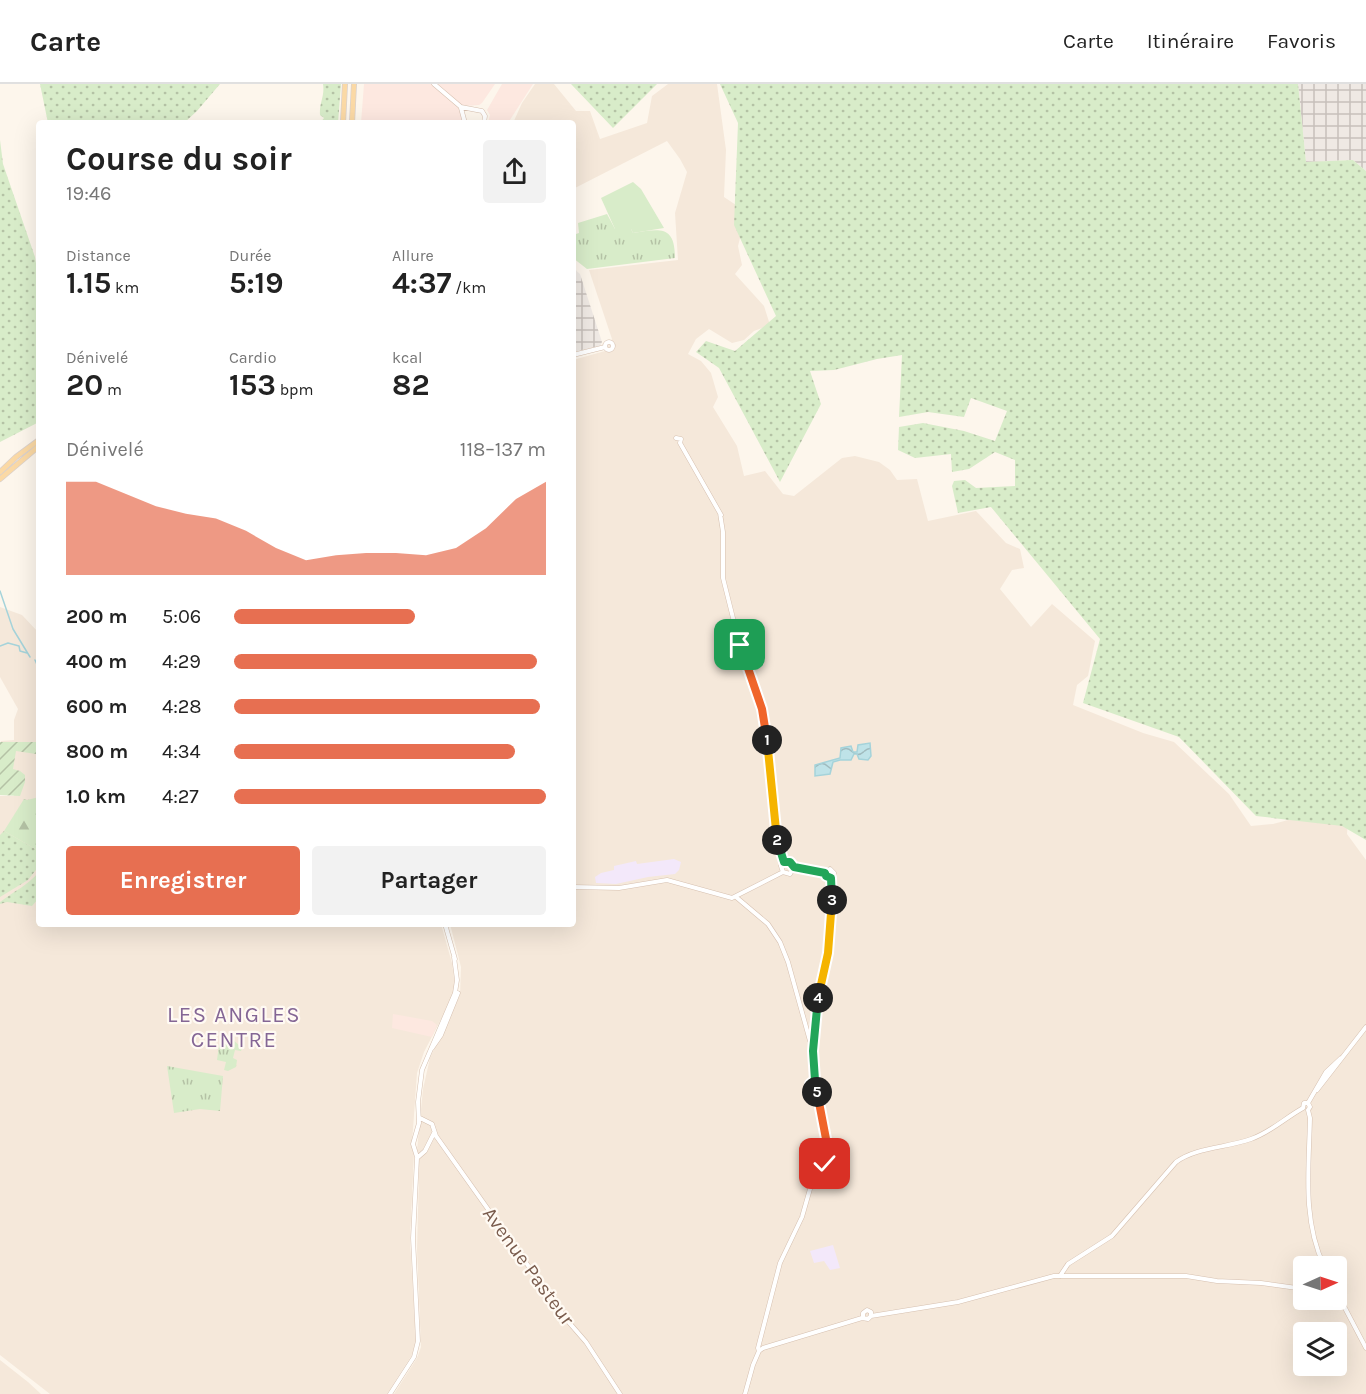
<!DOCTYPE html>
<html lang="fr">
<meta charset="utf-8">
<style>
:root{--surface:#fff;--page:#f2f2f2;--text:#222;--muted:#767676;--line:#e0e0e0;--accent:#e76f51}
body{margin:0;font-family:Karla,sans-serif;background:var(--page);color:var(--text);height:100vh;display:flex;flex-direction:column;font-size:22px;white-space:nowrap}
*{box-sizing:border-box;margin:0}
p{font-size:20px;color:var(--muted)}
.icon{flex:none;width:33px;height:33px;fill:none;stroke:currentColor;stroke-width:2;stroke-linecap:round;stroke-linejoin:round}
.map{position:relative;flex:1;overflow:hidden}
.sheet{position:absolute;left:36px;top:36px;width:540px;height:807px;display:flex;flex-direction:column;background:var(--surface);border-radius:6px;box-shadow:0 6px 24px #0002}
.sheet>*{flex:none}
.needle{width:39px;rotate:87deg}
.buttons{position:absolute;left:1293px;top:1172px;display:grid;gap:12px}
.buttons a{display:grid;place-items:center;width:54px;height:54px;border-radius:6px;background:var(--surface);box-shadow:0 6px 24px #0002;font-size:30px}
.pin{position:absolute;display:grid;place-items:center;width:51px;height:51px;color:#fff;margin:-26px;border-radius:12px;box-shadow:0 3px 9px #0006}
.km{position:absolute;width:30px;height:30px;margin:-15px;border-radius:50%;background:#222;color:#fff;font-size:16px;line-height:30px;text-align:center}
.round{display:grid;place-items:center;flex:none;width:63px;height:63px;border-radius:6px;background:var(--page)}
.overview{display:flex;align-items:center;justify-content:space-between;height:102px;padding:0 30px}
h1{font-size:33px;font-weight:700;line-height:45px}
.stats{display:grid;grid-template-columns:repeat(3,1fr);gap:9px;height:102px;padding:6px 30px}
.stats div{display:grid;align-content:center}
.stats b{font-size:30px;font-weight:700}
.stats small{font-size:16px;font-weight:400}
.stats p{font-size:16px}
.chart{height:168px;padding:12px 30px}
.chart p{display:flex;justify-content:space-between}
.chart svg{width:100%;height:108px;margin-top:6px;fill:var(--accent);opacity:.7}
.button{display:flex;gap:12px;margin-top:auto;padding:12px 30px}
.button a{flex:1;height:69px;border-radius:6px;background:var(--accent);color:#fff;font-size:24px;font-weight:700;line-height:69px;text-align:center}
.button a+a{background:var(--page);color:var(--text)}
ul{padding:0 30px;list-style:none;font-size:20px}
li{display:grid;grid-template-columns:96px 72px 1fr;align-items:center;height:45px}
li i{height:15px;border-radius:8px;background:var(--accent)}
header{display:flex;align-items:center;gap:36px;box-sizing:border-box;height:84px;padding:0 30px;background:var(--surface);border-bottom:2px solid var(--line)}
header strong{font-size:28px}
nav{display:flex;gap:33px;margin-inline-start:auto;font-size:21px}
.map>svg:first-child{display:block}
</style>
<header>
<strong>Carte</strong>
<nav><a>Carte</a><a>Itinéraire</a><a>Favoris</a></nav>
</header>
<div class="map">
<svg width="1366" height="1310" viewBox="0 0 1366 1310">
<defs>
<pattern id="industrial-grid" width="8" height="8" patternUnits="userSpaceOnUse" patternTransform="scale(1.5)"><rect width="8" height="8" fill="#efe9e4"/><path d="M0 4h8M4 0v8" fill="none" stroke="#c7c0bb"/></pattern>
<pattern id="grass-dots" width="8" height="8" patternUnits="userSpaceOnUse" patternTransform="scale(1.5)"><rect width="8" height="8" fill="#d8ecc9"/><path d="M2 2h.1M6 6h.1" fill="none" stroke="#b4c2a5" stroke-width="1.8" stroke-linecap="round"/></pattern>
<pattern id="forest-firs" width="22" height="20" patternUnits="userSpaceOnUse" patternTransform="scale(1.5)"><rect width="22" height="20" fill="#d8ecc9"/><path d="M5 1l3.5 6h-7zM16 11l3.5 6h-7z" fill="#b4c2a5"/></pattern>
<pattern id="park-tufts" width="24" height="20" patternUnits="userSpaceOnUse" patternTransform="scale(1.5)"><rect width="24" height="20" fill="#d8ecc9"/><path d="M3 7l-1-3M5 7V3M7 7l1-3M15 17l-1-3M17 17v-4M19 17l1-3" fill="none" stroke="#b4c2a5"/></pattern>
<pattern id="garden-furrows" width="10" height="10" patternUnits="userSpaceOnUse" patternTransform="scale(1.5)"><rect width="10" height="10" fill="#d8ecc9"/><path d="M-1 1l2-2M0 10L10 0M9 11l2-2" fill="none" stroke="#b4c2a5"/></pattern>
<pattern id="water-waves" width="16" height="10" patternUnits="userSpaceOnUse" patternTransform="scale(1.5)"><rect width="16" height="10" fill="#bfe3e8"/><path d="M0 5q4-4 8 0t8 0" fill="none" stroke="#a0bbbe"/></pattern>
</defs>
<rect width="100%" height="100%" fill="#fdf6ec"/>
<path fill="#f5e8da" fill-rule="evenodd" d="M 535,0 L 554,0 L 576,27 L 590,27 L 600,55 L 647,39 L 652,12 L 668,0 L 717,0 L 726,66 L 724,113 L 739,123 L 744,138 L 738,162 L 742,181 L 735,190 L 764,222 L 770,241 L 754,247 L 744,256 L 732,259 L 709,245 L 696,255 L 688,270 L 701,277 L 711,289 L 718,313 L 713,323 L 737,362 L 744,392 L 765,387 L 783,410 L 794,412 L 842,374 L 855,372 L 879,378 L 890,386 L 897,396 L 917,395 L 928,437 L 976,427 L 1006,459 L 1020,465 L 1024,484 L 1012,486 L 1000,505 L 1031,543 L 1052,520 L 1095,557 L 1088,592 L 1077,601 L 1073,621 L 1143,649 L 1174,658 L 1229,710 L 1251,742 L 1273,740 L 1349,720 L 1347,750 L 1366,776 L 1366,1310 L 394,1310 L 417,1274 L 421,1263 L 417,1166 L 419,1088 L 417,1066 L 423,1005 L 430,974 L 460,911 L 461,883 L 450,840 L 573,840 L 573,276 L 605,267 L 612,255 L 589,186 L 678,176 L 675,129 L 687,88 L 680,75 L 667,57 L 573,105 L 573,39 L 513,39 L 522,19 ZM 1304,1182 L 1336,1182 L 1336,1215 L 1304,1215 ZM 1304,1248 L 1336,1248 L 1336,1281 L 1304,1281 Z
M 0,523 L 22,531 L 39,549 L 39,840 L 441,840 L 452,879 L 455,900 L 452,914 L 424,968 L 417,989 L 412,1059 L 414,1069 L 410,1156 L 416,1258 L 412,1271 L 387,1310 L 50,1310 L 0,1271 L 0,712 L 14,712 L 0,664 L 1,657 L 14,656 L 14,636 L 18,625 L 0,593 Z
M 0,1276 L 28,1298 L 41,1310 L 0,1310 Z"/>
<path fill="#fde8e0" d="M 364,0 L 495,0 L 482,19 L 479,21 L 465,22 L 461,30 L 462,39 L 429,37 L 361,39 Z
M 502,0 L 533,0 L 508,39 L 488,39 L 490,31 L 487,26 Z
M 393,930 L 432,937 L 437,941 L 432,953 L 392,944 Z"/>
<path fill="url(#industrial-grid)" d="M 1298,0 L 1366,0 L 1366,87 L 1353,76 L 1306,78 Z
M 573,184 L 580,190 L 602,258 L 600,262 L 573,268 Z"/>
<path fill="#f3e8fa" d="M 674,775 L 681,778 L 679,786 L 675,790 L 648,793 L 616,800 L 596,799 L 595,793 L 601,789 L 614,786 L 614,782 L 636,777 L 637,780 Z
M 833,1161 L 840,1184 L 830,1186 L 824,1177 L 814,1179 L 810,1167 Z"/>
<path fill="url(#grass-dots)" d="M 40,0 L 220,0 L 197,27 L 184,39 L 48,39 Z
M 323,0 L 341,0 L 338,39 L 320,39 L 324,34 L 320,31 C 319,19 325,12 323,0 Z
M 571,0 L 657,0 L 613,44 Z
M 720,0 L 1298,0 L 1306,78 L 1353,76 L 1366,87 L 1366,756 L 1342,742 L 1256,732 L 1179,653 L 1083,619 L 1100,555 L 991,423 L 958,429 L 952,402 L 954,397 L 965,396 L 976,404 L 1015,402 L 1015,376 L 995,368 L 969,385 L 952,388 L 951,370 L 915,374 L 898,366 L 899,343 L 923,339 L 964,347 L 995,357 L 1007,327 L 971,314 L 964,333 L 928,328 L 899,333 L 902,271 L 877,275 L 834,286 L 810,287 L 821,320 L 780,398 L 719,284 L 696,268 L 706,257 L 735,267 L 776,232 L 734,141 L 738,39 Z
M 0,56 L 3,80 L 35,173 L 39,198 L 39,338 L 0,358 Z
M 4,747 L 39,767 L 39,782 L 28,796 L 0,813 L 0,751 Z
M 39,788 L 39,814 L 32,822 L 7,818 L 0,820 L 0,818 C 14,807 27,802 39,788 Z"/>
<path fill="url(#forest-firs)" d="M 39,713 L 39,767 L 4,747 L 24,715 L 27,716 Z"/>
<path fill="url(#park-tufts)" d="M 607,130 L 615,145 L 631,145 L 633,149 C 660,145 675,141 675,174 L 587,185 L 573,174 L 573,151 L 579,149 L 578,139 Z
M 228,951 L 242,964 L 241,967 L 235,966 L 233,974 L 237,976 L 236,983 L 228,987 L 224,986 L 226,978 L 217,976 C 219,966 217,958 228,951 Z
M 167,982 L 223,992 L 220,1027 L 200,1025 L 174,1029 Z"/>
<path fill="url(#garden-furrows)" d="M 0,658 L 39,658 L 36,670 L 16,667 L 13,685 L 20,687 L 25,691 L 25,698 L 20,712 L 0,711 Z"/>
<path fill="#d8ecc9" d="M 633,98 L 641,105 L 664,144 L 633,149 L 631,145 L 615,145 L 601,114 Z"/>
<path fill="url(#water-waves)" stroke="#a5d3da" stroke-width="1.5" d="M 870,659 L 871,672 L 868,676 L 859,675 L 857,670 L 854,670 L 851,676 L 840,676 L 833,678 L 830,690 L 815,692 L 815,681 L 840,674 L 841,664 L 851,662 L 853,668 L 857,668 L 858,661 Z"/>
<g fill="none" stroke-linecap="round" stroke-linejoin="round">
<path stroke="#a5d3da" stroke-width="1.5" d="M 0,507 L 13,545 L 30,573
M 0,562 L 8,559 L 19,562 L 20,567 L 27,569
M 35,576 L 39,585"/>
<defs>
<path id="secondary" d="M 434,0 L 461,23 L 482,27 L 485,32 L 484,39
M 461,24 L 465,39
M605 262a4 4 0 1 1 8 0a4 4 0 1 1-8 0Z
M 573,271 L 605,263
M 676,354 L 681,355 L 680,359 L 721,431
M 720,429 L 723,448 L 723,494 L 738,554 L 764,631 L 776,754 L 784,778
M 784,778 L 790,778 L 794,783 L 826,789 L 830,785 L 834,789 L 831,794 C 835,807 832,822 831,835 C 827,888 805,942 815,996
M 783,788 L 790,790 L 794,783
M 783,788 L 781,782 L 784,778
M 573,803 L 619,804 L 667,796 L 732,814 L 783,788
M 736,813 L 768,840 L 780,858 L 788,878 L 810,957 L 814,958
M 445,840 L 455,875
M 432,964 L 441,951 L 458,909
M 815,996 L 810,1002 C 812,1004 815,1006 817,1008 C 824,1018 828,1067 825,1080
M 815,996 L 821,1000 L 820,1004 L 816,1006
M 1317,1006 L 1366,943
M 1308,1019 L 1310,1023 L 1308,1026 L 1310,1034 C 1309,1084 1302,1135 1324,1182
M 420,1034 L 432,1040 L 436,1052 L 566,1235 L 586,1258 L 620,1310
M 417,1073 L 413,1060 L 419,1039 L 418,1018 L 422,986 L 455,909 L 457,896 L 454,873
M 1060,1192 L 1068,1180 L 1112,1152 L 1176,1078 C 1197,1063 1226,1064 1251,1055 C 1271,1048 1285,1034 1303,1024 L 1304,1019 L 1308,1019 L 1326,988 L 1341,974
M 1336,1207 L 1366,1264
M 871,1232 L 958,1218 L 1054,1192 L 1186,1192 L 1217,1197 L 1261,1199 L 1304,1205
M 863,1233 L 863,1229 L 867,1226 L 871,1228 L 871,1232
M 759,1267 L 763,1264 L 862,1234 L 868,1235 L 871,1232
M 390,1310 L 414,1273 L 418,1257 L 413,1154 L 417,1074 L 425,1067 L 434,1049
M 745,1310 L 753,1281 L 759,1267 L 758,1264 L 780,1179 L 802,1133 L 812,1098 L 822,1084"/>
<path id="primary" d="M 343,39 L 345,0
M 352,39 L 354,0
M 0,388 L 16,373 L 39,356
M 0,395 L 39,362"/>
</defs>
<use href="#secondary" stroke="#d6c0b0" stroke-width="5"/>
<use href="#primary" stroke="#dad1cd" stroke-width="6"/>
<use href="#secondary" stroke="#fff" stroke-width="4"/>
<use href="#primary" stroke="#fbd9a5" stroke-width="4.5"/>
</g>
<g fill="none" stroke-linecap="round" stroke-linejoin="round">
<defs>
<path id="split-1" d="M 740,561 L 762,625 L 767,656"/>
<path id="split-2" d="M 767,656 L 777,756"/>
<path id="split-3" d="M 777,756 L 784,778 L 790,778 L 794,783 L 825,789 L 826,792 L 831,794 L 832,816"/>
<path id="split-4" d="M 818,914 L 828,869 L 832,816"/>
<path id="split-5" d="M 817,1008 L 811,1004 L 810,1000 L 815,996 L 813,967 L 818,914"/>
<path id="split-6" d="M 817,1008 L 827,1060 L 825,1080"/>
</defs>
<use href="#split-1" stroke="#fff" stroke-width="12"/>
<use href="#split-2" stroke="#fff" stroke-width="12"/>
<use href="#split-3" stroke="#fff" stroke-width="12"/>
<use href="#split-4" stroke="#fff" stroke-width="12"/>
<use href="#split-5" stroke="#fff" stroke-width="12"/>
<use href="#split-6" stroke="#fff" stroke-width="12"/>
<use href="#split-1" stroke="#f0652b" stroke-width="8"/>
<use href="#split-2" stroke="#f5b400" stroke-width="8"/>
<use href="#split-3" stroke="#22a559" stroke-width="8"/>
<use href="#split-4" stroke="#f5b400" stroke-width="8"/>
<use href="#split-5" stroke="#22a559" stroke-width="8"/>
<use href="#split-6" stroke="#f0652b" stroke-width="8"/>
</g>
<g text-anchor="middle" stroke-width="4.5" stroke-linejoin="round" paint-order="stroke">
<g font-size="20" fill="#7a5c4d" stroke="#fffaf3">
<text transform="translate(529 1182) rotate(54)" y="7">Avenue Pasteur</text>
</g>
<g font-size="22" letter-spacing="1.5" fill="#846695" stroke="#fffaf3">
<text x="234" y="938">LES ANGLES<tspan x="234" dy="25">CENTRE</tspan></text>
</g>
</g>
</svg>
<div class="buttons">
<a><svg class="needle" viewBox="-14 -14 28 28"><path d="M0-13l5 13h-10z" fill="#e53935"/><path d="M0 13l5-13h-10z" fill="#767676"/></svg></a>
<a><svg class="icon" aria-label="layers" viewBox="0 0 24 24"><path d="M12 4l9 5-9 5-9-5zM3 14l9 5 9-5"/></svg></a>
</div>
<div class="pin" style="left:740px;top:561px;background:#1e9e55"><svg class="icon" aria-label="arrive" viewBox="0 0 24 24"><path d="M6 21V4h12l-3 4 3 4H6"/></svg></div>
<div class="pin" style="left:825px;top:1080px;background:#d93025"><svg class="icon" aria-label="check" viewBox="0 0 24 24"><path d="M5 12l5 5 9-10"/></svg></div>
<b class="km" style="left:767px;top:656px">1</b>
<b class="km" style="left:777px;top:756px">2</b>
<b class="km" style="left:832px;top:816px">3</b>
<b class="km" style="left:818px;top:914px">4</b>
<b class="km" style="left:817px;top:1008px">5</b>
<section class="sheet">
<div class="overview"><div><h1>Course du soir</h1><p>19:46</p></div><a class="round"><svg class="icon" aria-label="share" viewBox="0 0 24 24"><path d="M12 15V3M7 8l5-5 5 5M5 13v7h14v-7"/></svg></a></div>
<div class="stats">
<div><p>Distance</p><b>1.15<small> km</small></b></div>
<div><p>Durée</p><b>5:19</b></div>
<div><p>Allure</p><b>4:37<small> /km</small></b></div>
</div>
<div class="stats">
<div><p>Dénivelé</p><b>20<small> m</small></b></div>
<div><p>Cardio</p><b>153<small> bpm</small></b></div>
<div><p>kcal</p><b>82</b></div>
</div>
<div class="chart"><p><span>Dénivelé</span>118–137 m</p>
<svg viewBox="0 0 160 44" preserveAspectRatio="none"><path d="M0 44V6L10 6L20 11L30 16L40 19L50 21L60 26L70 33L80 38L90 36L100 35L110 35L120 36L130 33L140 25L150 13L160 6V44z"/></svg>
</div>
<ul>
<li><b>200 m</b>5:06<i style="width:58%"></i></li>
<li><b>400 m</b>4:29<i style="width:97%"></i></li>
<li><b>600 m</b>4:28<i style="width:98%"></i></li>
<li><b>800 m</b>4:34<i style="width:90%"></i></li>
<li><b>1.0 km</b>4:27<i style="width:100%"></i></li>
</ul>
<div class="button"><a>Enregistrer</a><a>Partager</a></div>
</section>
</div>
